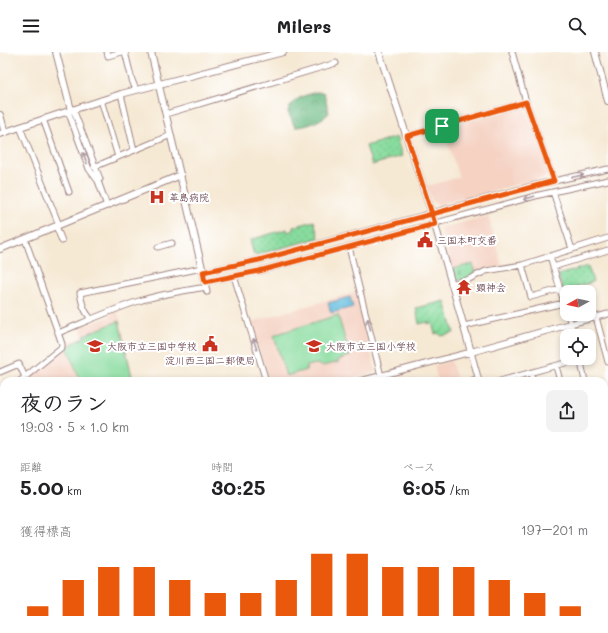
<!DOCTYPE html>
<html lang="ja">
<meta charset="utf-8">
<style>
:root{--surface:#fff;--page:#f2f2f2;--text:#202124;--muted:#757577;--accent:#ea580c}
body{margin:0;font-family:Mali,"Klee One",sans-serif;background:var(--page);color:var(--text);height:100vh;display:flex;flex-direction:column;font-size:15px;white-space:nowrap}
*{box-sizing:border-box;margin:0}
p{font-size:13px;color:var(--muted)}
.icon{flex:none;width:22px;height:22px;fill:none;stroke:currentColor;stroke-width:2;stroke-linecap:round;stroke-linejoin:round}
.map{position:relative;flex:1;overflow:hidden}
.drawer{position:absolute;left:0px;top:325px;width:608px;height:256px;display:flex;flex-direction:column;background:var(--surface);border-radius:12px 12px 0 0;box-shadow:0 2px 6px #0003}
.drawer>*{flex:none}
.needle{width:26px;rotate:262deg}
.controls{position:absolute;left:560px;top:233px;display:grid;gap:8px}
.controls a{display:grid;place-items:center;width:36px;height:36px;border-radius:8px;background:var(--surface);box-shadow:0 2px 6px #0003;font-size:20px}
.pin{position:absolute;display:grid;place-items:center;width:34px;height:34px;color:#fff;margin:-17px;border-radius:8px;box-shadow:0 2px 6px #0006}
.round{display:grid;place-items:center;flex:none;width:42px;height:42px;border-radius:8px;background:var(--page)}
.summary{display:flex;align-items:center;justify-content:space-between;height:68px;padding:0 20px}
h1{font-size:22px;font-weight:800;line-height:30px}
.stats{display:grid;grid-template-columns:repeat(3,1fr);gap:6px;height:68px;padding:4px 20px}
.stats div{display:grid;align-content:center}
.stats b{font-size:20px;font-weight:800}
.stats small{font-size:11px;font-weight:400}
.stats p{font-size:11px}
.chart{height:112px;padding:8px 20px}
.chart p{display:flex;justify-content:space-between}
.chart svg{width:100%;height:72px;margin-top:4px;stroke:var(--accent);stroke-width:6}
header{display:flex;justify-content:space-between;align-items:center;height:52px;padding:0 20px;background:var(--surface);font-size:18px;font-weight:800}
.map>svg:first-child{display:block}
</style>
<header><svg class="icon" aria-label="menu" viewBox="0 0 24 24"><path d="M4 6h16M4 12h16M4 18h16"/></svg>Milers<svg class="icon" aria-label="search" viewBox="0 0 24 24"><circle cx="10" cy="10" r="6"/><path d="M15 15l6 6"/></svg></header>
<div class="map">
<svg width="608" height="581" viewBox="0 0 608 581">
<defs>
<pattern id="forest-crowns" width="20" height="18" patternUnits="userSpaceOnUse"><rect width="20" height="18" fill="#6dbb84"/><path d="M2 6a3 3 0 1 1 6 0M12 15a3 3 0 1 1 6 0" fill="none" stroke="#5c976c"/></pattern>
<pattern id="cemetery-stones" width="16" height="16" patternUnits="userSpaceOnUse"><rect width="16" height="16" fill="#87db9d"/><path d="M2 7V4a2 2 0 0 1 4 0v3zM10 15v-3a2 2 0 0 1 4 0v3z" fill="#76bc87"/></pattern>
<pattern id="park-dots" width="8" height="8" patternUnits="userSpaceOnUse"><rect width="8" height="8" fill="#87db9d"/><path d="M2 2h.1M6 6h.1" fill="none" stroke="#76bc87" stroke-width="1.8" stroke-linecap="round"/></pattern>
<pattern id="garden-furrows" width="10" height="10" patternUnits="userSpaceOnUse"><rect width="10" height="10" fill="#87db9d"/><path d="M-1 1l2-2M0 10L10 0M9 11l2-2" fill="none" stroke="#76bc87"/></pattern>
</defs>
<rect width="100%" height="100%" fill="#fff"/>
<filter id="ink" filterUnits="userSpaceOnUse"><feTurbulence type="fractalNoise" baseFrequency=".025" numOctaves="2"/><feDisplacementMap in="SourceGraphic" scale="8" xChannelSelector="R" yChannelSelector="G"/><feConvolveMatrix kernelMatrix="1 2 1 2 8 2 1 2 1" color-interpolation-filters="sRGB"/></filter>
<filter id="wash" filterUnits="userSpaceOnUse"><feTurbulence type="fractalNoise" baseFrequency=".012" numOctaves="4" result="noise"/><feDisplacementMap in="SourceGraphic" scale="16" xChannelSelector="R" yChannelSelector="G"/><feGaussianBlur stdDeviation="0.9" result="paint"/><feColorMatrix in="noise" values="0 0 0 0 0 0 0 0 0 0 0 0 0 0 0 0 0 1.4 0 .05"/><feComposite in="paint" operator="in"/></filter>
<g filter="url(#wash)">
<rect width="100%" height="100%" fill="#f6e9d4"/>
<path fill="#f5d2c2" d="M 521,53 L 524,54 L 541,99 L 548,121 L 546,125 L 439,153 L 432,149 L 427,134 L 459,125 L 443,77 Z
M 488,164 L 502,214 L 485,217 L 474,222 L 472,212 L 452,217 L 441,176 Z
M 356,240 L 375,318 L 373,321 L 343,329 L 269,329 L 251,270 Z
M 118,259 L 134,329 L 25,329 L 65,296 L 65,292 L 83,285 L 81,275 L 110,265 L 110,262 Z
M 451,309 L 458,329 L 438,329 L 434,314 Z"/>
<path fill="#87db9d" stroke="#687d64" d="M 338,263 L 350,304 L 338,308 L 339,310 L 322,314 L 316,312 L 307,314 L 306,318 L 286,324 L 274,284 L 277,282 Z
M 119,269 L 133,329 L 80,329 L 68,297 L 70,293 L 85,285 L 84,283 Z"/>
<path fill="url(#forest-crowns)" stroke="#5c6d58" d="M 317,40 L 324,41 L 329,61 C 321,69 307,75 295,75 L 288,60 C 292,47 304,43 317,40 Z"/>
<path fill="url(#cemetery-stones)" stroke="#687d64" d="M 473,212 L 475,223 L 455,230 L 452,217 Z"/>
<path fill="url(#park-dots)" stroke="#687d64" d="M 396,85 L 402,104 L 372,113 L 366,94 Z
M 314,169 L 319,186 L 254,203 L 250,188 L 287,177 L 288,180 L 293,178 L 293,175 Z
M 588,214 L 593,230 L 563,239 L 558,223 Z
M 403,577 L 449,577 L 450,581 L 404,581 Z"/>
<path fill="url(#garden-furrows)" stroke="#687d64" d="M 445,249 L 454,281 L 441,284 L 438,281 L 435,282 L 432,271 L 428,272 L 428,270 L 419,272 L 416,256 Z"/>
<path fill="#5fbcdd" stroke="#546e84" d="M 350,245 L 353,255 L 331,261 L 328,251 Z"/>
</g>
<g filter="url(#ink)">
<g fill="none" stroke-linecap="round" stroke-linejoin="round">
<defs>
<path id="minor" d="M 107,0 L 108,4 L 122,0
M 125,0 L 132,28 L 136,38
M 121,42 L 134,98
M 101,48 L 118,105
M 526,50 L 554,129
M 73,57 L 100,127
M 68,59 L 89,117 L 98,129 L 107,154
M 166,62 L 336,11
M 43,67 L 69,140
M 20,75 L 59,173
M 407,84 L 526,50 L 512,0
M 94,115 L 171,83
M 553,140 L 572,197
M 56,174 L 62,189
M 158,195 L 172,191
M 349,195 L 381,324
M 550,204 L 567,260
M 522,213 L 531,245 L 560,237
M 553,215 L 608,198
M 203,220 L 259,208 L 536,133 L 608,117
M 234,224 L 266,329
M 205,230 L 259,219 L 539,143 L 608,128
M 451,232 L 469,227 L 486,219 L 522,213 L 608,186
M 568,262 L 574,284
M 596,265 L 608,310
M 91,267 C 84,259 82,252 80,241 L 202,216 L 207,240
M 570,272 L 608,262
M 464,274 L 564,251
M 58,281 C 85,270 111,258 139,249 C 160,242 183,239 206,235
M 580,306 L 585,329
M 556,314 L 560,329
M 0,320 L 19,312 L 25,325
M 531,321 L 533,329
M 20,329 L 62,295 L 62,292 L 25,187
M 360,329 L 471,300 L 479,329
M 471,329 L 478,326
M 500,329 L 580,307
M 604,342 L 608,341
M 0,347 L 4,343
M 604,386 L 608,385
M 604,394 L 608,408
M 0,429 L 4,427
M 0,458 L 4,466
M 604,458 L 608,458
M 0,496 L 4,495
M 0,507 L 4,515
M 604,510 L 608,509
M 604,548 L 608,559
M 243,577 L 244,581
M 318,577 L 319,581
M 352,577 L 354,581
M 400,577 L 401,581
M 451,577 L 452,581
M 503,577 L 504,581
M 552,577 L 553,581
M 207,581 L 208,579 L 212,577"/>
<path id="tertiary" d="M 56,0 L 71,58
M 151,0 L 202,216
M 379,0 L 432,162 L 471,300 L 570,272
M 595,0 L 608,49
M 0,63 L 5,81
M 0,82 L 20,75 L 121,42 L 283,0
M 0,197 L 181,123
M 0,536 L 4,538
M 89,577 L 105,581"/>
</defs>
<use href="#minor" stroke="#a08480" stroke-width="7"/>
<use href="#tertiary" stroke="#a08480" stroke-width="8"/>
<use href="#minor" stroke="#fff" stroke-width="5"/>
<use href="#tertiary" stroke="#fff" stroke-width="6"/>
</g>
<defs><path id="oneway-shaft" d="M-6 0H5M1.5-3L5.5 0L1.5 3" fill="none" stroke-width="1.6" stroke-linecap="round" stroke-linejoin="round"/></defs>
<g stroke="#ae9aa0">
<use href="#oneway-shaft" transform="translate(85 106) rotate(-110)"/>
<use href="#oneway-shaft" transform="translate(578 124) rotate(-12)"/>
<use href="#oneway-shaft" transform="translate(529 146) rotate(164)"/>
<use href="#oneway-shaft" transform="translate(369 272) rotate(-104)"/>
<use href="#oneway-shaft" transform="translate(255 292) rotate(-107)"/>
</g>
</g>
<g fill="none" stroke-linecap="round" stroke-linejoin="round" filter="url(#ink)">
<defs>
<path id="route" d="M 442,74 L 407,84 L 432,162 L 259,208 L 203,220 L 205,230 L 259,219 L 435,172 L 432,162 L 554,129 L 526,50 L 442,74"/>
</defs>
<use href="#route" stroke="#fff" stroke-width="8"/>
<use href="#route" stroke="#ea580c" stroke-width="5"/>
</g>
<defs>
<symbol id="hospital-bare" viewBox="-9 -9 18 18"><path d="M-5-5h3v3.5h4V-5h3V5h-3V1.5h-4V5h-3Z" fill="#c8321e" stroke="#fff" stroke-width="2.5" paint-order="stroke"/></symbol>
<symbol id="civic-bare" viewBox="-9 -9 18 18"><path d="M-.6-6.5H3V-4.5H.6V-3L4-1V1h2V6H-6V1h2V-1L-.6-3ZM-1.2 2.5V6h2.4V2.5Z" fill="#c8321e" stroke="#fff" stroke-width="2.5" paint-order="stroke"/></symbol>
<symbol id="temple-bare" viewBox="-9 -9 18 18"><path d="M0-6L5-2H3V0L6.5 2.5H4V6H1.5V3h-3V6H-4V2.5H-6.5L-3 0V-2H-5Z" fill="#c8321e" stroke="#fff" stroke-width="2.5" paint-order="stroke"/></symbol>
<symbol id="school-bare" viewBox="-9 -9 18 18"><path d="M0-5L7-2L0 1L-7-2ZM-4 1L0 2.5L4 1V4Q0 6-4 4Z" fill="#c8321e" stroke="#fff" stroke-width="2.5" paint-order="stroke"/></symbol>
</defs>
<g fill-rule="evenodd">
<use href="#hospital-bare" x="146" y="134" width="22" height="22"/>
<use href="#civic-bare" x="414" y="177" width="22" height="22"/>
<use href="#temple-bare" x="453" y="224" width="22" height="22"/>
<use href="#civic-bare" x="199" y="281" width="22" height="22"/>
<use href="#school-bare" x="84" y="283" width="22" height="22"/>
<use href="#school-bare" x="303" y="283" width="22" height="22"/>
</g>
<g text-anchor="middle" stroke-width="4" stroke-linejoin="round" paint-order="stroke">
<g font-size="10" fill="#4a1f2b" stroke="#fff" text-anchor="start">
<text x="169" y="149">革島病院</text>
<text x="437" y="192">三国本町交番</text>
<text x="476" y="239">顕神会</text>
<text x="107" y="298">大阪市立三国中学校</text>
<text x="326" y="298">大阪市立三国小学校</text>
<text x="210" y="312" text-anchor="middle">淀川西三国二郵便局</text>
</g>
</g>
</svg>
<div class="controls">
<a><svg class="needle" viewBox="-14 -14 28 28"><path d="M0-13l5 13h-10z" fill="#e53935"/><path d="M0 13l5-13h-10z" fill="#757577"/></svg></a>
<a><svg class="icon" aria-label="locate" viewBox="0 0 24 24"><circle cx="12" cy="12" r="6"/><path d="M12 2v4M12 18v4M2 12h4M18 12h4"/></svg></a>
</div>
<div class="pin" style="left:442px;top:74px;background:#1e9e55"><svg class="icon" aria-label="arrive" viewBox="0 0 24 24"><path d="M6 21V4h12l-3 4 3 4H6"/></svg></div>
<section class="drawer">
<div class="summary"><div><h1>夜のラン</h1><p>19:03 · 5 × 1.0 km</p></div><a class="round"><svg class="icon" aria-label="share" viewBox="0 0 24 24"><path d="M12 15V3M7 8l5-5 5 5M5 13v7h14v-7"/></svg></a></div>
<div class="stats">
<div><p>距離</p><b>5.00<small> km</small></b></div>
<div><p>時間</p><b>30:25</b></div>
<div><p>ペース</p><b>6:05<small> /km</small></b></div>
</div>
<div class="chart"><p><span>獲得標高</span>197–201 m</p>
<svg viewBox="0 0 160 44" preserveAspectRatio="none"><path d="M5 44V38M15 44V22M25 44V14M35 44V14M45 44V22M55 44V30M65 44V30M75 44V22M85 44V6M95 44V6M105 44V14M115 44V14M125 44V14M135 44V22M145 44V30M155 44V38"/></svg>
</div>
</section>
</div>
